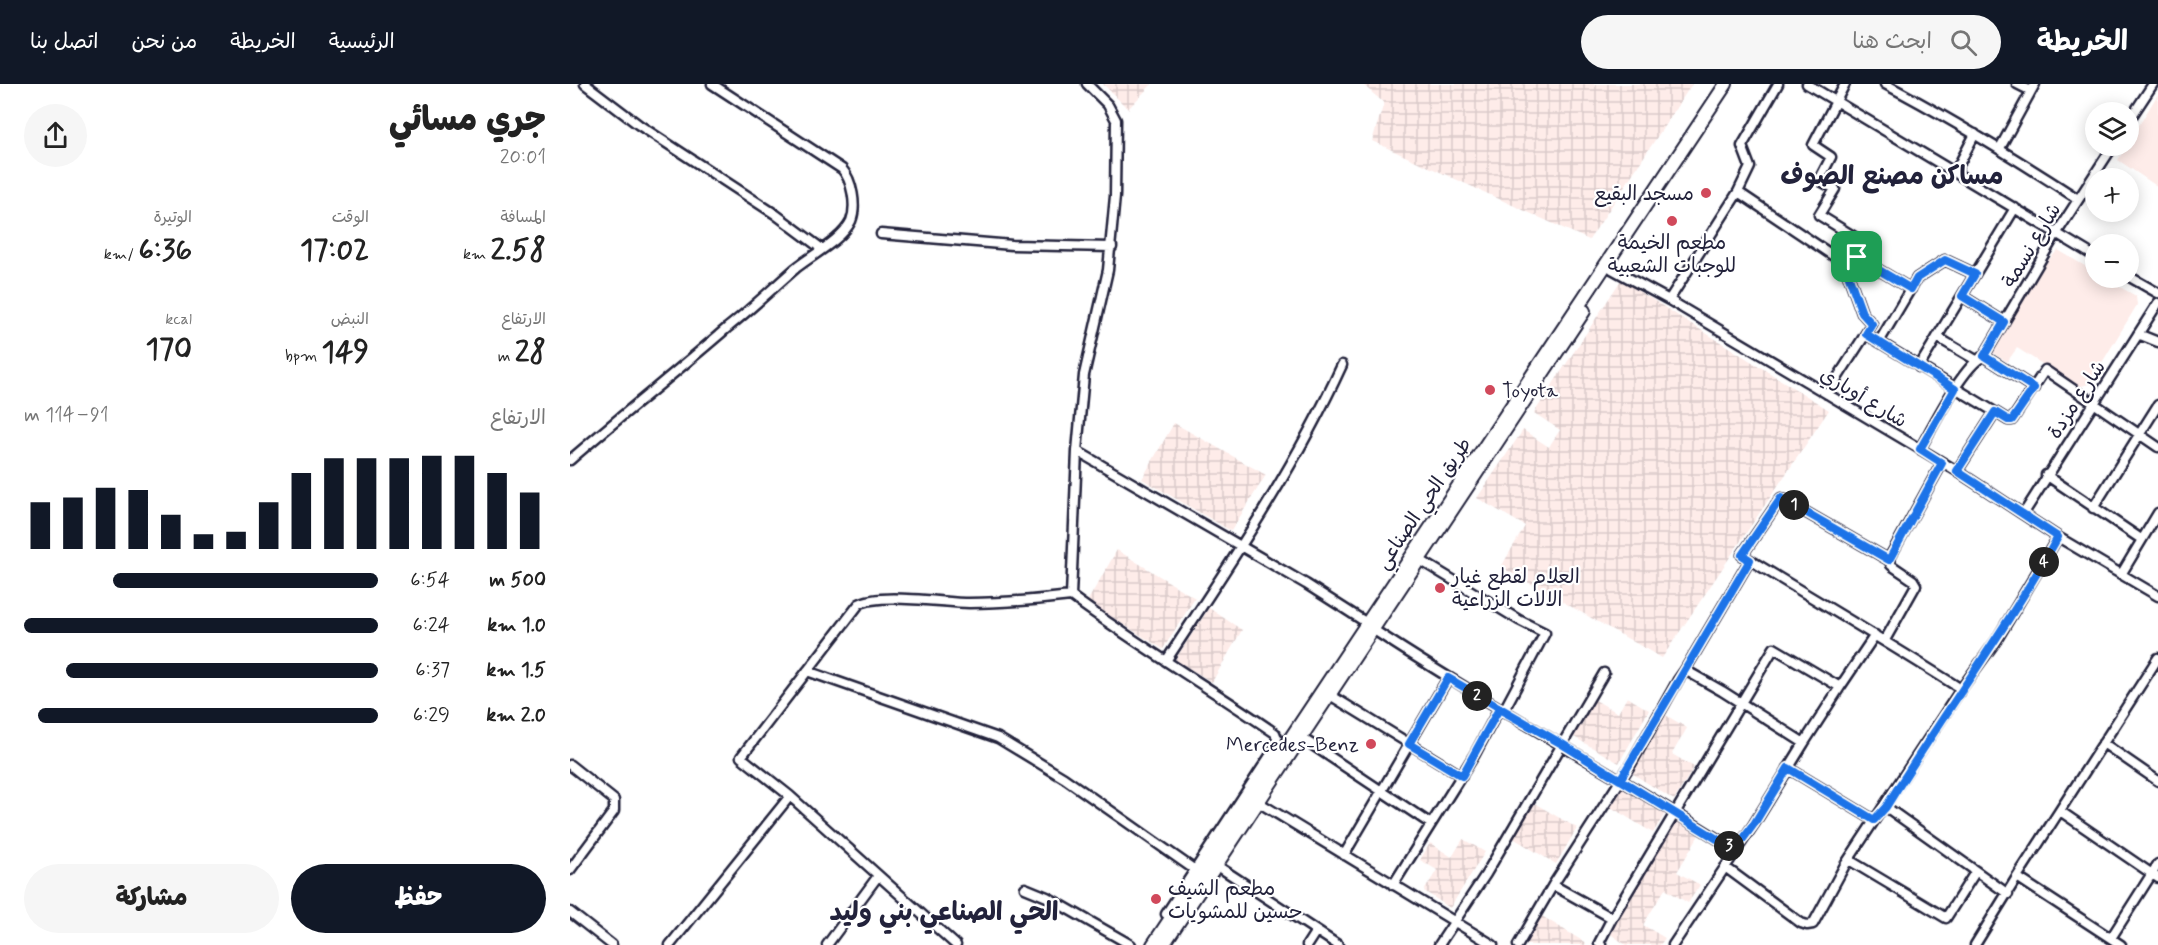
<!DOCTYPE html>
<html lang="ar">
<meta charset="utf-8">
<style>
:root{--surface:#fff;--page:#f6f6f6;--text:#222;--muted:#767676;--accent:#111827}
body{margin:0;font-family:Mynerve,"Playpen Sans Arabic",sans-serif;background:var(--page);color:var(--text);direction:rtl;height:100vh;display:flex;flex-direction:column;font-size:22px;white-space:nowrap}
*{box-sizing:border-box;margin:0}
p{font-size:20px;color:var(--muted)}
.icon{flex:none;width:33px;height:33px;fill:none;stroke:currentColor;stroke-width:2;stroke-linecap:round;stroke-linejoin:round}
.map{position:relative;flex:1;overflow:hidden;direction:ltr}
.details{display:flex;flex-direction:column;background:var(--surface);width:570px}
.details>*{flex:none}
.controls{position:absolute;left:1515px;top:18px;display:grid;gap:12px}
.controls a{display:grid;place-items:center;width:54px;height:54px;border-radius:50%;background:var(--surface);box-shadow:0 3px 15px #0003;font-size:30px}
.pin{position:absolute;display:grid;place-items:center;width:51px;height:51px;color:#fff;margin:-26px;border-radius:12px;box-shadow:0 3px 9px #0006}
.km{position:absolute;width:30px;height:30px;margin:-15px;border-radius:50%;background:#222;color:#fff;font-size:16px;line-height:30px;text-align:center}
.round{display:grid;place-items:center;flex:none;width:63px;height:63px;border-radius:32px;background:var(--page)}
.headline{display:flex;align-items:center;justify-content:space-between;height:102px;padding:0 24px}
h1{font-size:33px;font-weight:800;line-height:45px}
.figures{display:grid;grid-template-columns:repeat(3,1fr);gap:9px;height:102px;padding:6px 24px}
.figures div{display:grid;align-content:center}
.figures b{font-size:30px;font-weight:800}
.figures small{font-size:16px;font-weight:400}
.figures p{font-size:16px}
.chart{height:168px;padding:12px 24px}
.chart p{display:flex;justify-content:space-between}
.chart svg{width:100%;height:108px;margin-top:6px;stroke:var(--accent);stroke-width:6}
.primary-button{display:flex;gap:12px;margin-top:auto;padding:12px 24px}
.primary-button a{flex:1;height:69px;border-radius:36px;background:var(--accent);color:#fff;font-size:24px;font-weight:800;line-height:69px;text-align:center}
.primary-button a+a{background:var(--page);color:var(--text)}
ul{padding:0 24px;list-style:none;font-size:20px}
li{display:grid;grid-template-columns:96px 72px 1fr;align-items:center;height:45px}
li i{height:15px;border-radius:8px;background:var(--accent)}
header{display:flex;align-items:center;gap:36px;box-sizing:border-box;height:84px;padding:0 30px;background:var(--accent);color:#fff}
header strong{font-size:28px}
nav{display:flex;gap:33px;margin-inline-start:auto;font-size:21px}
.search{width:420px;height:54px;background:var(--page);display:flex;align-items:center;gap:15px;box-sizing:border-box;padding:0 21px;border-radius:33px;color:var(--muted);font-size:22px}
main{display:flex;flex:1;min-height:0}
.map>svg:first-child{display:block}
</style>
<header>
<strong>الخريطة</strong>
<div class="search"><svg class="icon" aria-label="search" viewBox="0 0 24 24"><circle cx="10" cy="10" r="6"/><path d="M15 15l6 6"/></svg>ابحث هنا</div>
<nav><a>الرئيسية</a><a>الخريطة</a><a>من نحن</a><a>اتصل بنا</a></nav>
</header>
<main>
<div class="map">
<svg width="1588" height="861" viewBox="0 0 1588 861">
<defs>
<pattern id="industrial-grid" width="8" height="8" patternUnits="userSpaceOnUse" patternTransform="scale(1.5)"><rect width="8" height="8" fill="#feece9"/><path d="M0 4h8M4 0v8" fill="none" stroke="#d9cac9"/></pattern>
</defs>
<rect width="100%" height="100%" fill="#fff"/>
<filter id="ink" filterUnits="userSpaceOnUse"><feTurbulence type="fractalNoise" baseFrequency=".0167" numOctaves="2"/><feDisplacementMap in="SourceGraphic" scale="12" xChannelSelector="R" yChannelSelector="G"/><feConvolveMatrix kernelMatrix="1 2 1 2 8 2 1 2 1" color-interpolation-filters="sRGB"/></filter>
<g filter="url(#ink)">
<path fill="#feece9" d="M 1588,10 L 1588,103 L 1548,76 Z
M 1488,166 L 1525,188 L 1526,194 L 1534,194 L 1566,212 L 1567,221 L 1519,300 L 1508,303 L 1447,264 L 1437,278 L 1421,268 L 1433,250 L 1431,246 L 1468,187 Z"/>
<path fill="url(#industrial-grid)" d="M 533,0 L 582,0 L 558,25 Z
M 792,0 L 1122,0 L 1019,156 L 802,57 L 814,19 Z
M 1051,196 L 1259,326 L 1092,574 L 931,483 L 955,442 L 907,414 L 953,346 L 979,363 L 982,358 L 990,346 L 964,329 Z
M 604,339 L 696,391 L 661,447 L 572,395 Z
M 547,466 L 625,514 L 593,565 L 517,518 Z
M 639,524 L 672,546 L 642,598 L 605,576 Z
M 1057,613 L 1079,626 L 1049,679 L 1004,653 L 1025,616 L 1048,629 Z
M 1094,630 L 1117,644 L 1102,670 L 1124,683 L 1104,716 L 1060,688 Z
M 1052,701 L 1096,728 L 1083,749 L 1039,722 Z
M 964,719 L 1007,744 L 986,780 L 943,754 Z
M 1107,737 L 1129,751 L 1107,788 L 1130,801 L 1118,819 L 1095,805 L 1073,841 L 1095,854 L 1090,861 L 1056,861 L 1039,849 Z
M 893,755 L 915,768 L 880,824 L 854,807 L 867,786 L 850,776 L 860,759 L 882,773 Z
M 970,831 L 1016,859 L 1015,861 L 952,861 Z"/>
<g fill="none" stroke-linecap="round" stroke-linejoin="round">
<defs>
<path id="minor" d="M 15,0 L 69,41 L 205,130 L 252,165
M 1208,0 L 1172,62 L 1180,83 L 1168,108 L 1274,179 L 1292,229 L 1302,240 L 1257,310
M 1237,0 L 1526,173
M 1275,0 L 1243,61 L 1261,73 L 1249,96 L 1265,105 L 1249,131 L 1288,155 L 1287,173 L 1341,205
M 1315,0 C 1382,35 1445,74 1508,115
M 1447,0 L 1461,7
M 1558,38 L 1583,0
M 1430,64 L 1465,0
M 1385,88 L 1405,50
M 311,150 L 442,161 L 542,163
M 1042,185 L 1099,216 L 1387,387 L 1488,453 L 1588,512
M 1558,192 L 1588,209
M 1392,212 L 1434,238
M 1099,216 L 1168,108
M 1296,250 L 1425,328
M 1568,250 L 1588,258
M 1367,253 L 1406,276
M 1309,258 L 1347,194 L 1375,176 L 1405,190
M 1414,272 L 1464,304
M 1349,283 L 1445,124
M 1350,365 C 1362,344 1393,281 1414,272 L 1486,150 L 1543,62
M 507,367 L 514,291 L 538,186 L 545,112 L 546,36 L 538,21 L 517,0
M 0,376 C 52,331 105,289 157,244 C 181,225 203,204 226,184 C 242,171 272,156 281,137 C 287,122 282,96 272,85 L 142,0
M 1387,387 L 1425,328 L 1438,336 L 1442,336 L 1475,286 L 1588,363
M 1476,391 L 1571,455
M 1523,424 L 1588,321
M 1454,429 L 1588,219
M 850,476 L 949,536 L 975,549 L 933,628
M 1319,476 L 1211,414 L 1172,471 C 1245,516 1319,559 1391,605
M 1552,489 L 1588,429
M 804,546 C 922,624 1046,690 1165,766
M 1315,556 L 1346,501 L 1343,496 L 1321,481 L 1320,473 L 1372,379
M 596,577 C 659,481 724,386 772,281
M 1115,586 L 1180,476
M 237,587 L 428,654 L 494,694 L 625,786
M 760,611 L 892,692
M 732,654 L 861,740
M 1533,659 L 1588,697
M 1232,662 L 1270,603
M 0,681 L 44,716 L 44,727 L 0,786
M 1218,684 L 1304,736
M 688,718 L 923,861
M 1316,723 L 1438,810
M 1490,727 L 1588,794
M 774,771 L 878,594
M 1279,776 L 1376,834 L 1406,787
M 646,781 L 768,861
M 1155,783 L 1231,839 L 1237,841 L 1243,840 L 1275,781 L 1391,605 L 1426,557 L 1488,453
M 1447,793 L 1551,861
M 823,801 L 905,670 L 929,625
M 983,801 L 1061,680 L 1108,596 L 1115,586 L 1152,607 L 1234,659 L 1184,740 L 1103,861
M 455,804 L 477,813 L 561,861
M 0,828 L 42,861
M 596,830 L 705,664 L 707,654 L 705,649 C 637,602 567,561 501,512 L 507,367 L 736,500 L 797,539
M 1541,854 L 1588,780
M 100,861 L 220,712
M 257,861 L 308,792
M 386,861 L 220,712 L 171,673 L 289,520 C 309,508 374,519 399,519 C 433,519 467,516 501,512
M 737,861 L 746,847
M 869,861 L 916,790 L 1034,589
M 948,861 L 983,801 L 1042,834
M 1031,861 L 1029,859 L 1042,834 L 1204,564 L 1270,603 L 1305,551
M 1405,861 L 1447,793 L 1588,574"/>
<path id="highway" d="M 583,861 L 1156,0
M 593,861 L 1014,227"/>
</defs>
<use href="#minor" stroke="#22223b" stroke-width="13"/>
<use href="#highway" stroke="#22223b" stroke-width="16"/>
<use href="#minor" stroke="#fff" stroke-width="8"/>
<use href="#highway" stroke="#fff" stroke-width="12"/>
</g>
</g>
<g fill="none" stroke-linecap="round" stroke-linejoin="round" filter="url(#ink)">
<defs>
<path id="route" d="M 1287,173 L 1274,179 L 1292,229 L 1302,240 L 1296,250 L 1385,305 L 1350,365 L 1372,379 L 1319,476 L 1211,414 L 1172,471 L 1180,476 L 1050,696 L 992,660 L 878,594 L 839,660 L 892,692 L 929,625 L 992,660 L 1165,766 L 1184,740 L 1218,684 L 1304,736 L 1316,723 C 1372,632 1436,546 1488,453 L 1387,387 L 1425,328 L 1438,336 L 1442,336 L 1464,304 L 1414,272 L 1434,238 L 1392,212 L 1405,190 L 1375,176 L 1347,194 L 1341,205 L 1287,173"/>
</defs>
<use href="#route" stroke="#fff" stroke-width="12"/>
<use href="#route" stroke="#1a73e8" stroke-width="8"/>
</g>
<g fill="#d1495b" stroke="#fff" stroke-width="2">
<circle cx="1136" cy="109" r="6"/>
<circle cx="1102" cy="137" r="6"/>
<circle cx="920" cy="306" r="6"/>
<circle cx="870" cy="504" r="6"/>
<circle cx="801" cy="660" r="6"/>
<circle cx="586" cy="815" r="6"/>
</g>
<g text-anchor="middle" stroke-width="4.5" stroke-linejoin="round" paint-order="stroke">
<g font-size="20" fill="#22223b" stroke="#fff" text-anchor="start">
<text x="1124" y="116" text-anchor="end">مسجد البقيع</text>
<text x="1102" y="165" text-anchor="middle">مطعم الخيمة<tspan x="1102" dy="23">للوجبات الشعبية</tspan></text>
<text x="932" y="313">Toyota</text>
<text x="882" y="499">العلام لقطع غيار<tspan x="882" dy="23">الالات الزراعية</tspan></text>
<text x="789" y="667" text-anchor="end">Mercedes-Benz</text>
<text x="598" y="811">مطعم الشيف<tspan x="598" dy="23">حسين للمشويات</tspan></text>
</g>
<g font-size="20" fill="#22223b" stroke="#fff">
<text transform="translate(1461 161) rotate(-59)" y="7">شارع نسمة</text>
<text transform="translate(1294 313) rotate(31)" y="7">شارع أوباري</text>
<text transform="translate(1506 315) rotate(-57)" y="7">شارع مزدة</text>
<text transform="translate(853 419) rotate(-56)" y="7">طريق الحي الصناعي</text>
</g>
<g font-size="26" font-weight="bold" fill="#22223b" stroke="#fff">
<text x="1322" y="100">مساكن مصنع الصوف</text>
<text x="374" y="836">الحي الصناعي بني وليد</text>
</g>
</g>
</svg>
<div class="controls">
<a><svg class="icon" aria-label="layers" viewBox="0 0 24 24"><path d="M12 4l9 5-9 5-9-5zM3 14l9 5 9-5"/></svg></a>
<a>+</a>
<a>−</a>
</div>
<div class="pin" style="left:1287px;top:173px;background:#1e9e55"><svg class="icon" aria-label="arrive" viewBox="0 0 24 24"><path d="M6 21V4h12l-3 4 3 4H6"/></svg></div>
<b class="km" style="left:1224px;top:421px">1</b>
<b class="km" style="left:907px;top:612px">2</b>
<b class="km" style="left:1159px;top:762px">3</b>
<b class="km" style="left:1474px;top:478px">4</b>
</div>
<section class="details">
<div class="headline"><div><h1>جري مسائي</h1><p>20:01</p></div><a class="round"><svg class="icon" aria-label="share" viewBox="0 0 24 24"><path d="M12 15V3M7 8l5-5 5 5M5 13v7h14v-7"/></svg></a></div>
<div class="figures">
<div><p>المسافة</p><b>2.58<small> km</small></b></div>
<div><p>الوقت</p><b>17:02</b></div>
<div><p>الوتيرة</p><b>6:36<small> /km</small></b></div>
</div>
<div class="figures">
<div><p>الارتفاع</p><b>28<small> m</small></b></div>
<div><p>النبض</p><b>149<small> bpm</small></b></div>
<div><p>kcal</p><b>170</b></div>
</div>
<div class="chart"><p><span>الارتفاع</span>91–114 m</p>
<svg viewBox="0 0 160 44" preserveAspectRatio="none"><path d="M5 44V25M15 44V23M25 44V19M35 44V20M45 44V30M55 44V38M65 44V37M75 44V25M85 44V13M95 44V7M105 44V7M115 44V7M125 44V6M135 44V6M145 44V13M155 44V21"/></svg>
</div>
<ul>
<li><b>500 m</b>6:54<i style="width:75%"></i></li>
<li><b>1.0 km</b>6:24<i style="width:100%"></i></li>
<li><b>1.5 km</b>6:37<i style="width:88%"></i></li>
<li><b>2.0 km</b>6:29<i style="width:96%"></i></li>
</ul>
<div class="primary-button"><a>حفظ</a><a>مشاركة</a></div>
</section>
</main>
